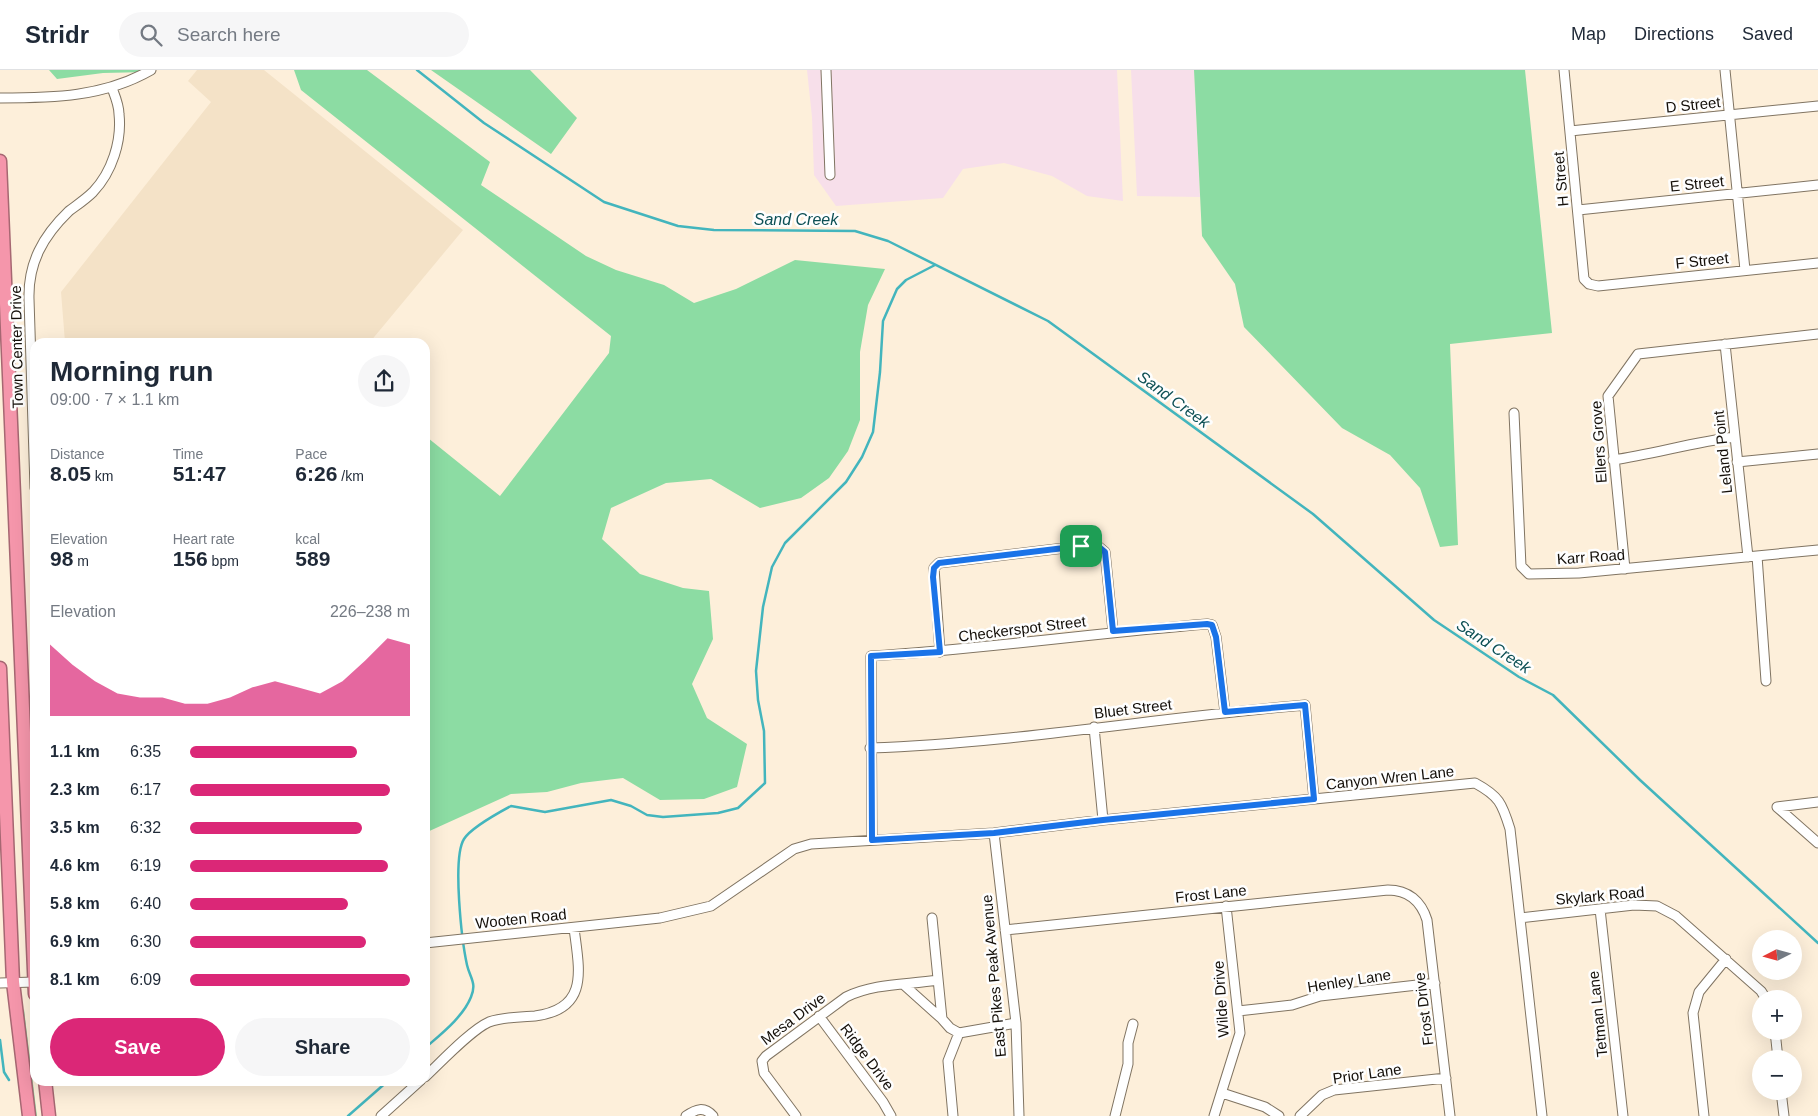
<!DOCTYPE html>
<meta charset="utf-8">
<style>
:root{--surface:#fff;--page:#f6f6f7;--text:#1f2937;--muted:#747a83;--line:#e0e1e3;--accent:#db2777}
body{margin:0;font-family:Arial,sans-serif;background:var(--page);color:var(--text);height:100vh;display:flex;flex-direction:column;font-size:19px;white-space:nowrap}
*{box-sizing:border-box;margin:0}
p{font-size:16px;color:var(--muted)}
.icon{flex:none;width:28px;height:28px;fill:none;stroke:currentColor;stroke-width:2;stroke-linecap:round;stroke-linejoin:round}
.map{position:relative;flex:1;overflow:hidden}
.drawer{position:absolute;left:30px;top:268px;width:400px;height:748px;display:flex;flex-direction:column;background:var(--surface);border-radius:15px;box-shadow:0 5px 20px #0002}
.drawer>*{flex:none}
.needle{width:32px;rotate:264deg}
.buttons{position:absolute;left:1752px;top:860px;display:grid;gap:10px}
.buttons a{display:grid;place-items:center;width:50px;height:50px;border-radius:50%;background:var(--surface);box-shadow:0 5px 20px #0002;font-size:25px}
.pin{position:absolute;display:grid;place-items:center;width:42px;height:42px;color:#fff;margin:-21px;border-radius:10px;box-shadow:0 2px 8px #0006}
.round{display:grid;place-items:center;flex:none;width:52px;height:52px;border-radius:26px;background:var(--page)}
.summary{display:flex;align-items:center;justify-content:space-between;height:85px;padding:0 20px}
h1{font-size:28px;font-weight:700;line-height:38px}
.stats{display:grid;grid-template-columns:repeat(3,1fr);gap:8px;height:85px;padding:5px 20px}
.stats div{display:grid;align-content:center}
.stats b{font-size:21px;font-weight:700}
.stats small{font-size:14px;font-weight:400}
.stats p{font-size:14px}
.chart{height:140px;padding:10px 20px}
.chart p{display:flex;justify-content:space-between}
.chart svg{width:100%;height:90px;margin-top:5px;fill:var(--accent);opacity:.7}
.cta{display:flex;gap:10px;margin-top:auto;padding:10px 20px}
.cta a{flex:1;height:58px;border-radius:30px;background:var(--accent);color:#fff;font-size:20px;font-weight:700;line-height:58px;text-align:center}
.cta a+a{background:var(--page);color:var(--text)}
ul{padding:0 20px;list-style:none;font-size:16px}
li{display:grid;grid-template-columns:80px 60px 1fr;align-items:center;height:38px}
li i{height:12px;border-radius:6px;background:var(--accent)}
header{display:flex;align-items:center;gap:30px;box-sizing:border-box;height:70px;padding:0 25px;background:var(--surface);border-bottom:1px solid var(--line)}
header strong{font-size:24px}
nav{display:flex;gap:28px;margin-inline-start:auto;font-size:18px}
.search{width:350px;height:45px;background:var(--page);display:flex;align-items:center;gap:12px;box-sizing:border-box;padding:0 18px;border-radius:28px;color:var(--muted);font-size:19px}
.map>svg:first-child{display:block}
</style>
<header>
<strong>Stridr</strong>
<div class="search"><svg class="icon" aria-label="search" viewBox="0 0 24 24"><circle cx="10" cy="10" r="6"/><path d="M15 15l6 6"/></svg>Search here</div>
<nav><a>Map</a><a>Directions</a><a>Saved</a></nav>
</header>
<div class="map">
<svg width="1818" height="1046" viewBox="0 0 1818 1046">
<rect width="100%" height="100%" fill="#fdefda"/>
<path fill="#f4e2c7" d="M 197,0 L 264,0 L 463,160 L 370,272 L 65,272 L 61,222 L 211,32 L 188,11 Z"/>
<path fill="#f7dfea" d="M 807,0 L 1117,0 L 1123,131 L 1087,126 L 1052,106 L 1004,93 L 963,99 L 943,128 L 836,136 L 814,105 L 812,47 Z
M 1131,0 L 1194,0 L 1200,127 L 1137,126 Z"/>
<path fill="#8cdca3" d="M 49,0 L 150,0 L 147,2 L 103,3 L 57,9 Z
M 294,0 L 367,0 L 490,92 L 481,115 L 586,186 L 616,200 L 664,215 L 694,233 L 736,219 L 795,190 L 885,199 L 868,235 L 860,282 L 860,350 L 848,381 L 829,408 L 801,428 L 760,438 L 711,409 L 666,413 L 611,438 L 602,469 L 640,504 L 683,518 L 709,521 L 713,569 L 692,614 L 707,648 L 747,674 L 737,717 L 704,729 L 660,730 L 623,708 L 581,713 L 547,722 L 511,724 L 425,763 L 425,368 L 428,368 L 500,426 L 609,283 L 611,266 L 301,20 Z
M 431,0 L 530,0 L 577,48 L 551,84 Z
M 1194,0 L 1525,0 L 1552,263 L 1450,274 L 1458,475 L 1440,477 L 1420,418 L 1390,385 L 1342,358 L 1244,257 L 1235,214 L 1202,166 Z
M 24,939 L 37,1046 L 33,1046 L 22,945 Z"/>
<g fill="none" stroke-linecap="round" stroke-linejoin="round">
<path stroke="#43b5bd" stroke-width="2.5" d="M 417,0 L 484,53 L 604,132 L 678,156 L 714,160 L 855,161 L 888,171 L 1048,251 L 1313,444 L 1434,550 L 1519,607 L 1553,625 L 1640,710 L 1818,873
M 0,970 L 4,1002 L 9,1010
M 425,978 C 441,964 463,947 471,927 C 477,913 470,908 467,895 C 462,872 452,788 464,769 C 471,758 498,743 511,736 L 545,742 L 611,730 L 631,736 L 647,745 L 663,747 L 718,743 L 738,738 L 765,713 L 764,661 L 758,630 L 756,601 L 763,537 L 772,497 L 785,473 L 846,412 L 862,387 L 873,362 L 880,302 L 883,251 L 897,219 L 906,210 L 935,195
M 348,1046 L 389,1010"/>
<defs>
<path id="minor" d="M 826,0 L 830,105
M 1564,0 L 1584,209 L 1589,214
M 1725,0 L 1745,200
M 0,28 C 53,28 104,27 151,0
M 1570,61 L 1818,36
M 1578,140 L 1818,115
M 1589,214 L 1598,216 L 1818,193
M 1725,274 L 1748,487
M 1514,343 L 1521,496 L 1529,504 L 1579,503 L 1818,480
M 1613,390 C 1654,384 1694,372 1735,367
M 1737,392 L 1818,384
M 35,418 L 29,229 C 28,193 43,166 69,141 C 77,135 86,129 93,122 C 112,102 122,71 119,44 C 119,35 115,26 112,18
M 1757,486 L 1766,611
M 1625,499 L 1608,326 L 1638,284 L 1818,264
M 940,582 L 934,498 L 939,493 L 1081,476 L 1099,477 L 1105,482 L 1113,561
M 1094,657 L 1103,750
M 870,678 C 1016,673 1160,647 1305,635 L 1314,729
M 1818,732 L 1777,737 L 1818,773
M 994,763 L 1016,953 L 1019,1046
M 872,770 L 871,586 C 983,579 1095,563 1207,554 L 1212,555 L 1216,567 L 1225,642
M 1600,839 L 1623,1046
M 932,848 L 942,949 L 950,958 L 959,963 L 948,991 L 953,1046
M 1520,848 L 1634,835 L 1657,836 L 1676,846 L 1761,921 L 1766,929
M 1005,860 L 1388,820 C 1408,820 1421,831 1427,850 L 1450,1046
M 425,873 L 660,848 L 711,836 L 794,779 L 811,774 L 994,763 L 1103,750 L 1475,713 C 1499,726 1502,733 1510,759 L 1542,1046
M 0,913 L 35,912
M 904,915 L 942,949
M 1238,941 L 1292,935 L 1320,926 L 1435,913
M 819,946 L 883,1032 L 891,1046
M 1775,961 L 1778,989
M 959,963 L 1016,953
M 425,1007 C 441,992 471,960 489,952 C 503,947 520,947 535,946 C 590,939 579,899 574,858
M 1781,1021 L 1784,1046
M 1222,1023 L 1265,1037 L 1279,1046
M 381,1046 L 421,1010
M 686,1046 C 696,1039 704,1036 713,1046
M 796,1046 L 764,1003 L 762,991 L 766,986 L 846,927 C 875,913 906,915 938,910
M 1115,1046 L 1128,994 L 1128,973 L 1133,954
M 1214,1046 L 1240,963 L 1226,836
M 1300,1046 L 1322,1025 L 1334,1020 L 1446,1008
M 1704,1046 L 1693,943 L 1699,922 L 1726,889"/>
<path id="highway" d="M 0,91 L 35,924
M 0,598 L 13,912 L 29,1046
M 45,1010 L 49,1046"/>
</defs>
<use href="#minor" stroke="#807462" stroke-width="11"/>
<use href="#highway" stroke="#a66772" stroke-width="15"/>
<use href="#minor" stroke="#fff" stroke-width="9"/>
<use href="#highway" stroke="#f596ab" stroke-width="12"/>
</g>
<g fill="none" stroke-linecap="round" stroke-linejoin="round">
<defs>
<path id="route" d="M 1081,476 L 1099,477 L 1105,482 L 1113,561 L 1207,554 L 1212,555 L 1216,567 L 1225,642 L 1305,635 L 1314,729 L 1103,750 L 994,763 L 872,770 L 871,586 L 940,582 L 933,507 L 934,498 L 939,493 Z"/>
</defs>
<use href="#route" stroke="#fff" stroke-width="10"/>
<use href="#route" stroke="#1a73e8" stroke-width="6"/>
</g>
<g text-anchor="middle" stroke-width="5" stroke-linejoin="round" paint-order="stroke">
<g font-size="15" fill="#140f09" stroke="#fefefe">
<text transform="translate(1693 35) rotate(-6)" y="5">D Street</text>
<text transform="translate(1561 109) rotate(-95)" y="5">H Street</text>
<text transform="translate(1697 114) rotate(-6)" y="5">E Street</text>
<text transform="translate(1702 191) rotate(-6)" y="5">F Street</text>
<text transform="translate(17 277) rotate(-91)" y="5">Town Center Drive</text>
<text transform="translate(1599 372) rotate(-94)" y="5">Ellers Grove</text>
<text transform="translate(1723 382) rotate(-96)" y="5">Leland Point</text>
<text transform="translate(1591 487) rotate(-4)" y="5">Karr Road</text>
<text transform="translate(1022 559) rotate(-7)" y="5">Checkerspot Street</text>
<text transform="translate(1133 639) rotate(-7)" y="5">Bluet Street</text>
<text transform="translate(1390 708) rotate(-6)" y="5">Canyon Wren Lane</text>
<text transform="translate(1211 824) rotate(-6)" y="5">Frost Lane</text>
<text transform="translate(1600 826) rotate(-5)" y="5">Skylark Road</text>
<text transform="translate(521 849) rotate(-6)" y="5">Wooten Road</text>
<text transform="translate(994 906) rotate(-95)" y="5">East Pikes Peak Avenue</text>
<text transform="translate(1349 911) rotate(-9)" y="5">Henley Lane</text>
<text transform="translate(1221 929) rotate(-94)" y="5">Wilde Drive</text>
<text transform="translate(1424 939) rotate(-97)" y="5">Frost Drive</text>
<text transform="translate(1598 944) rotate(-96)" y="5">Tetman Lane</text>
<text transform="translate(793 949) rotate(-37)" y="5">Mesa Drive</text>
<text transform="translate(867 987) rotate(53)" y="5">Ridge Drive</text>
<text transform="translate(1367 1004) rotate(-8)" y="5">Prior Lane</text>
</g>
<g font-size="16" font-style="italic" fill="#0d5055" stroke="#fefefe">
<text x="796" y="155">Sand Creek</text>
<text transform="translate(1174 329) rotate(36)" y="6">Sand Creek</text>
<text transform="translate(1494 576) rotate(33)" y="6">Sand Creek</text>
</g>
</g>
</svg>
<div class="buttons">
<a><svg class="needle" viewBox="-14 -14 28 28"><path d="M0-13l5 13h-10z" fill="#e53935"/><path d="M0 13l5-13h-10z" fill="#747a83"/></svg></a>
<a>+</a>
<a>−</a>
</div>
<div class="pin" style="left:1081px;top:476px;background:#1e9e55"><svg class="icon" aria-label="arrive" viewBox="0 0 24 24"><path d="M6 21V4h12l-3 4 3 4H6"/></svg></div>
<section class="drawer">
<div class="summary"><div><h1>Morning run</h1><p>09:00 · 7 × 1.1 km</p></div><a class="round"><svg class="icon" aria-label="share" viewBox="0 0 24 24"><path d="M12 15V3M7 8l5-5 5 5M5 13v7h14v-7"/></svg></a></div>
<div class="stats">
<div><p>Distance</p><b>8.05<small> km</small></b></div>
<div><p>Time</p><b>51:47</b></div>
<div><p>Pace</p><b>6:26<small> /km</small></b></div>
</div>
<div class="stats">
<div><p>Elevation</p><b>98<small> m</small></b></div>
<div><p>Heart rate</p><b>156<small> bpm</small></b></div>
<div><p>kcal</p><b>589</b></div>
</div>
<div class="chart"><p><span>Elevation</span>226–238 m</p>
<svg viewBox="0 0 160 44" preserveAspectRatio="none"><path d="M0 44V9L10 19L20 27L30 33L40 35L50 35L60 38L70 38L80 35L90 30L100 27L110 30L120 33L130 27L140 17L150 6L160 9V44z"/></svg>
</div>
<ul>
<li><b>1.1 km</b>6:35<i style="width:76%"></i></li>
<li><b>2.3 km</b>6:17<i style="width:91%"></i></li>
<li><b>3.5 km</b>6:32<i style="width:78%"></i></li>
<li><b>4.6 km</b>6:19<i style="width:90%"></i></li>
<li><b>5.8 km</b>6:40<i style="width:72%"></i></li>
<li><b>6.9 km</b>6:30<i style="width:80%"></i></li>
<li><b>8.1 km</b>6:09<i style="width:100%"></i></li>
</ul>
<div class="cta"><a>Save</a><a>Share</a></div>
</section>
</div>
